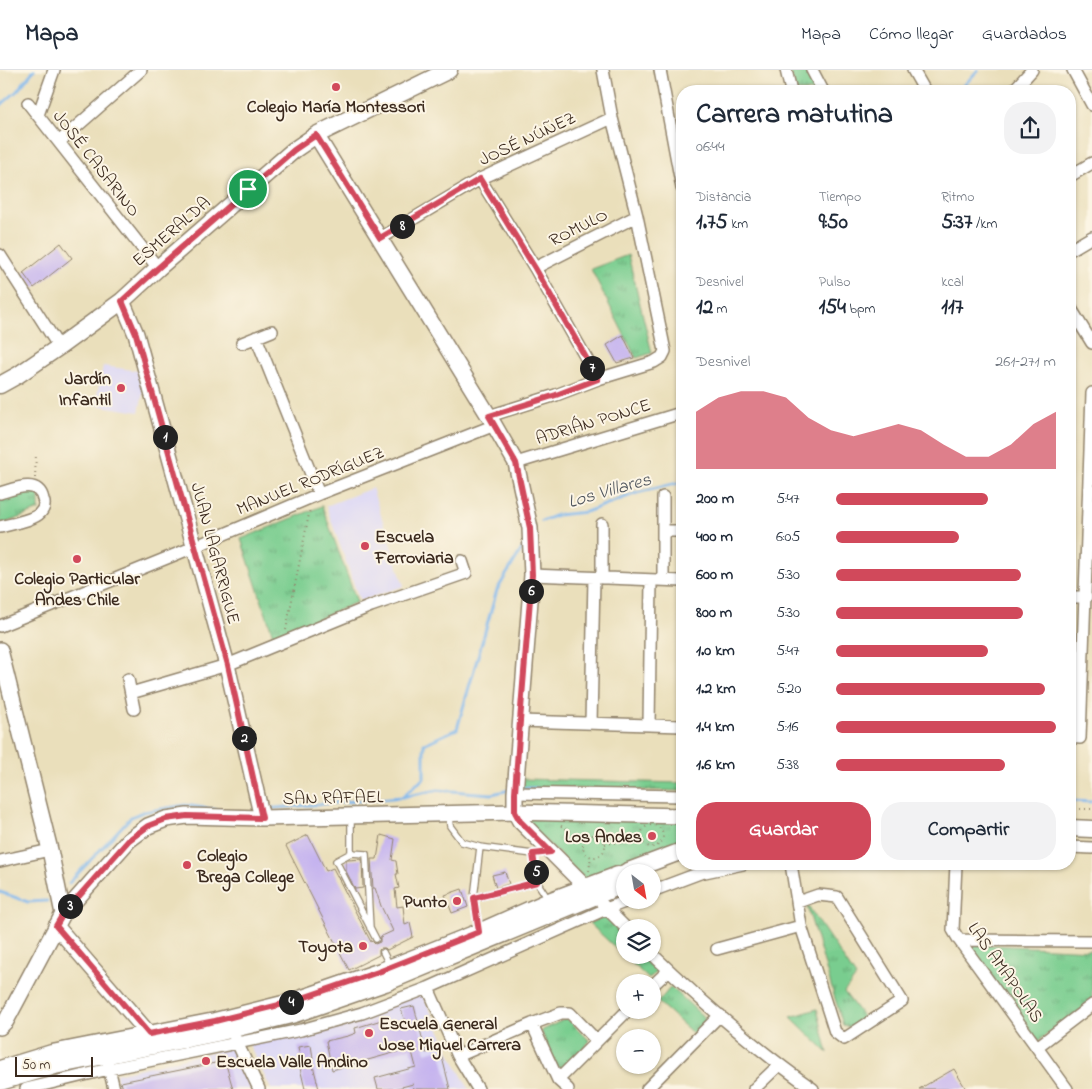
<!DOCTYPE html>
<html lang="es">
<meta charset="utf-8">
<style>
:root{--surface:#fff;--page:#f2f2f3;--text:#1f2937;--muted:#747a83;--line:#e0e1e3;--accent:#d1495b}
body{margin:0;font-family:"Indie Flower",sans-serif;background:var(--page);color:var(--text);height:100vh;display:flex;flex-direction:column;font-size:19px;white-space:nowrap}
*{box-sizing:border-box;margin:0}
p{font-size:16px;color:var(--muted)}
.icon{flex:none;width:28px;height:28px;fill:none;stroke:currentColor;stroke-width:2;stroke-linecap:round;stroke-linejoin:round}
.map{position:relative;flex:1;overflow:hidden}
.sheet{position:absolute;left:676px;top:15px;width:400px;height:785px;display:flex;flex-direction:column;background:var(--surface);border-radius:20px;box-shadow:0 1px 4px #0004}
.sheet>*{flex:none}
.needle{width:32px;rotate:149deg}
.tools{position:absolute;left:616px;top:794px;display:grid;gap:10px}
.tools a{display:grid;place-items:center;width:45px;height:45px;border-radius:50%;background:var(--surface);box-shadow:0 1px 4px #0004;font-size:25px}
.scale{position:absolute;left:15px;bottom:12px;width:78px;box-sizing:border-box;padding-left:5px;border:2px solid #3b2a1e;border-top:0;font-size:14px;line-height:18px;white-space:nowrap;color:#3b2a1e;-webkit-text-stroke:4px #fcf5e5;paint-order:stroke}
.pin{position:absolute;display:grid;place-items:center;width:42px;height:42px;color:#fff;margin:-21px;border:2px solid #fff;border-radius:50%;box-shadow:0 1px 5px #0007}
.km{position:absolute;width:25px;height:25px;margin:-12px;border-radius:50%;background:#222;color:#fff;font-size:14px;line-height:25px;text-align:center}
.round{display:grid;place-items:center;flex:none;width:52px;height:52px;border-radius:20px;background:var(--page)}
.headline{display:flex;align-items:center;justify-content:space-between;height:85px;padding:0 20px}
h1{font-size:28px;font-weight:700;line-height:38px}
.stats{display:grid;grid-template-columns:repeat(3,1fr);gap:8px;height:85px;padding:5px 20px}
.stats div{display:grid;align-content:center}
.stats b{font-size:21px;font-weight:700}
.stats small{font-size:14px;font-weight:400}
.stats p{font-size:14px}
.chart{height:140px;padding:10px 20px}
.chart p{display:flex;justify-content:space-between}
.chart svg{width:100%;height:90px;margin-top:5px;fill:var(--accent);opacity:.7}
.action{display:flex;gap:10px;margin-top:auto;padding:10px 20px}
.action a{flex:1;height:58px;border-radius:20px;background:var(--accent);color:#fff;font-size:20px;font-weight:700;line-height:58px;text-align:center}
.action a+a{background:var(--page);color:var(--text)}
ul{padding:0 20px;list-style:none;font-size:16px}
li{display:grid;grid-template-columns:80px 60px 1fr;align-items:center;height:38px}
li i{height:12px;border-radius:6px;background:var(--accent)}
header{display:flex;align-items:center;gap:30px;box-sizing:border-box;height:70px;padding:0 25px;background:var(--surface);border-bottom:1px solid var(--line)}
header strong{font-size:24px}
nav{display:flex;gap:28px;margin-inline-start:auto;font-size:18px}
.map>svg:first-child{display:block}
</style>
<header>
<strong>Mapa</strong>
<nav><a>Mapa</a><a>Cómo llegar</a><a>Guardados</a></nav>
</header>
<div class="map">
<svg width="1092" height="1019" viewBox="0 0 1092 1019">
<defs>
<pattern id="grass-tufts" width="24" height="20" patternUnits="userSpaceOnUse" patternTransform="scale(1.25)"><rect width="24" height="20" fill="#79cd8f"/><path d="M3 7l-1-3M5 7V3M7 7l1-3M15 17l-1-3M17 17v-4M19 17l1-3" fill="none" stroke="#64a774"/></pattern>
</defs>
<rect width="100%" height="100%" fill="#fcf5e5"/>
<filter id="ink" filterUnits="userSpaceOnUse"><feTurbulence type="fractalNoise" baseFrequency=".02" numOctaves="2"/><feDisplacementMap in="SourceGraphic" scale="10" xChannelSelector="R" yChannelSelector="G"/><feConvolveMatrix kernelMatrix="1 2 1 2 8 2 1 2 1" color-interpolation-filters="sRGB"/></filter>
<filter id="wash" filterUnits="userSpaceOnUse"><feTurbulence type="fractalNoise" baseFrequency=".0096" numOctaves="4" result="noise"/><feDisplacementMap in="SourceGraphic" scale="20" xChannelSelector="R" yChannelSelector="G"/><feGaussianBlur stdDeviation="1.12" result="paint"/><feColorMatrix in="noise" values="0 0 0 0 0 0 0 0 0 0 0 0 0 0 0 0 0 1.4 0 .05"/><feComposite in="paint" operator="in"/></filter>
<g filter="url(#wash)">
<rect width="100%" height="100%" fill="#eadfbb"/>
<path fill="#dad6f7" d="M 103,296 L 147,302 L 139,342 L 95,335 Z
M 372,418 L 404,516 L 360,531 L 326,436 Z
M 421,922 L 458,999 L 469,1019 L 271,1019 L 249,974 Z
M 232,977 L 252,1019 L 119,1019 L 116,1004 Z"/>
<path fill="url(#grass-tufts)" stroke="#5a7c56" d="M 790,0 L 809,0 L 820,21 L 796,21 Z
M 628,185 L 652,283 L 636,288 L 591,199 Z
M 22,419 L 39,423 L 39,440 L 0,455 L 0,426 Z
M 322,436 L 357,532 L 274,568 L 241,469 Z
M 522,709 L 682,713 L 682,721 L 522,717 Z
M 523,749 L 682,751 L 682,774 L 586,810 Z
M 806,833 L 856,907 L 844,922 L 866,951 L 855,959 L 843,955 Z
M 608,846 L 625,862 L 625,885 L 649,885 L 661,896 L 649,909 L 589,853 Z
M 967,874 L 1092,880 L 1092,932 L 1038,971 Z
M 671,917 L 709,952 L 696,966 L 658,932 Z
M 817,939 L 828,983 L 791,947 Z
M 567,948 L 590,971 L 559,1003 L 541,961 Z"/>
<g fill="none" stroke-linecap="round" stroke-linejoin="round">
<path stroke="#7cb5ec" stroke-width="3" d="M 959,21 L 978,0
M 0,36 L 17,21 L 34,0
M 542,451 L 557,445 L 586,442 L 637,423 L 682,412
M 521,718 L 537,718
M 402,727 L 438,720 L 492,724 L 510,720
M 1070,731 L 1092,732
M 265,739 L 402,727 L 424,708 L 424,674 L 457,659 L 497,520 L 523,477
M 69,813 L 131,747 L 143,742 L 185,735 L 217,740
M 0,822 L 28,832 L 47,831"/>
</g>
<g id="blocks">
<path fill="#c4b2ef" d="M 61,173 L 72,188 L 34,218 L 23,203 Z
M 623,265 L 634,288 L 617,293 L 607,275 Z
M 308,765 L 326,801 L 333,798 L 371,872 L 372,871 L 375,874 L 380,872 L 380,867 L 393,861 L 381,836 L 375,818 L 373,818 L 371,789 L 377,789 L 381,765 L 395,769 L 392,790 L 396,791 L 398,804 L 396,804 L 399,818 L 395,819 L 397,837 L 403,836 L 405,855 L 410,853 L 413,867 L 387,880 L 385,878 L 381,878 L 379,880 L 379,885 L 349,900 L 286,776 Z
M 362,789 L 363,818 L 355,819 L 346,801 L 346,791 L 348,790 Z
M 505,802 L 509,814 L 496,818 L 492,805 Z
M 462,819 L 468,837 L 452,843 L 445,825 Z
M 414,936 L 426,983 L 440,979 L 450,1019 L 414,1019 L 413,1014 L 394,1019 L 378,1019 L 375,1008 L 416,997 L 411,978 L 332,1000 L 326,971 L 348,966 L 356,963 L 355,958 L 385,949 L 387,957 L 405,952 L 401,939 Z
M 311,975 L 313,988 L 311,988 L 319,1019 L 305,1019 L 300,998 L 302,997 L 298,977 Z
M 225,991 L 233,1019 L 123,1019 L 121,1012 Z
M 954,999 L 966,1019 L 919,1019 Z"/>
</g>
</g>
<g filter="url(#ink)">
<use href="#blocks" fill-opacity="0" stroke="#92846c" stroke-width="1"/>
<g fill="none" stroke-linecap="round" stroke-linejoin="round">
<defs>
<path id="service" d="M 449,746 L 450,756 L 462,772 L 480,777 L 533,784 L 548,782
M 351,747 L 351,783
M 533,784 L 537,812 L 548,829
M 474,828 L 537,812
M 370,858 L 366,784 L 351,783 L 336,791 L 376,869
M 479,860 L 474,828 L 480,777
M 383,882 L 390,896"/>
<path id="minor" d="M 660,0 L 682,118
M 786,0 L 791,21
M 812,0 L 823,21
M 913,0 L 925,21
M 1073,0 L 1092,35
M 1013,21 L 1032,0
M 28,33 L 158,198
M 38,45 L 54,0
M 59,72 L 141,0
M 1070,106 L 1092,93
M 480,109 L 535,198 L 598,309
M 381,168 L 480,109 L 612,48
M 1070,180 L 1092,167
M 0,185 L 59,277
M 535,198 L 637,146
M 1070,237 L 1092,273
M 256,267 L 319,424
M 242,273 L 272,261
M 489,346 L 556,325 L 598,309 L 654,292 L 662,287 L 665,281 L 637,146 L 612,48 L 603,0
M 516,393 L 681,343
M 0,423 C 14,419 38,408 43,429 C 45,434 44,439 40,443 C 34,450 10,454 0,457
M 663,461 L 682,461
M 532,505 L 682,511
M 602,508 L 602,454
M 663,510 L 663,427
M 1070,527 L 1086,527
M 0,556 L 194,477 L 319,424 L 495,355
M 128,609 L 134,639
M 131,623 L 227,595 L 371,536 L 466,503 L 462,491
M 520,651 L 682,656
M 591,653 L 594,508
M 649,655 L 651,510
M 1070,667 L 1080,668 L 1092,323
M 515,723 L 682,726
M 1070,777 L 1092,778
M 0,791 L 50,780
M 791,794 L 801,856 L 835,962 L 844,969 L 902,931 L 837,827 L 818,825 L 798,832
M 956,794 L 953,860 L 959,870 L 1067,1019
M 652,821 L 700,803 L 743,794
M 602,834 L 626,858
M 959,870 L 1092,871
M 717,879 L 801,856
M 652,884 C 702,932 756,979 813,1019
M 652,916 L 669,900
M 428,918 L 458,986 L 478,1019
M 532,954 L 558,1010 L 568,1019
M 234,966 L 259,1019
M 1037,977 L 1092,935
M 458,986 L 532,954 L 561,943 L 570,943 L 597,971
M 108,994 L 114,1019
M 558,1010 L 628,940
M 26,1019 L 109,999 L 301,960 L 362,943 L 428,918 L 606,839 L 630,830
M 647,1019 L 720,945
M 754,1019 L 779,995"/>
<path id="tertiary" d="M 316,65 L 489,346 L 516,393 L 530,458 L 532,505 L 515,723 L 515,742 L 520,751 L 594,825
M 122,231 L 136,264 L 227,595 L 262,748
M 0,580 L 50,780 L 63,844
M 56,856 L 149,964
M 0,957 L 6,951 L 63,844 L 129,770 L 148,756 L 166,749 L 187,746 L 262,748 L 515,742 L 682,746"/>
<path id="secondary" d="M 0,315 L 18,305 L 59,277 L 122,231 L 158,198 L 294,80 L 316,65 L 449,0
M 1070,758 L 1092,759
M 626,802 L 682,781
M 0,999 L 52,983 L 215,951 L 291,932 L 381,901 L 479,862 L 549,831 L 618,805
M 0,1012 L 55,996 L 217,963 L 295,944 L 385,913 L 625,814"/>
</defs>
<use href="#service" stroke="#92846c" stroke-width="8"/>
<use href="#minor" stroke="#92846c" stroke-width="14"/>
<use href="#tertiary" stroke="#92846c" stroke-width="18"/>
<use href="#secondary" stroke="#92846c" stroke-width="19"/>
<path stroke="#92846c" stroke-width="2" stroke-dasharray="1 4" stroke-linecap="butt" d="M 35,408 L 36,383
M 286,560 L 310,439
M 1070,739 L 1092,739
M641 766a11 11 0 1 1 22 0a11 11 0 1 1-22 0Z
M 561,756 L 585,769
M583 776a11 11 0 1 1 22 0a11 11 0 1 1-22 0Z
M 605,774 L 642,769
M 589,801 L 591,786"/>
<use href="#service" stroke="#fff" stroke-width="5.5"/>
<use href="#minor" stroke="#fff" stroke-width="11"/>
<use href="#tertiary" stroke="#fff" stroke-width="15"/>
<use href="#secondary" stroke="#fff" stroke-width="16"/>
</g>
</g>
<g fill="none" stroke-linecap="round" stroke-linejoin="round" filter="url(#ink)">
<defs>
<path id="route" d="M 316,65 L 380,168 L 480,109 L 535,198 L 598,309 L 556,325 L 489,346 L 516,393 L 530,458 L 532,505 L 520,651 L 515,723 L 515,742 L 520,751 L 551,782 L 533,784 L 537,812 L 474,828 L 479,862 L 381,901 L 291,932 L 215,951 L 149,964 L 56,856 L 63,844 L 129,770 L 148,756 L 166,749 L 187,746 L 262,748 L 228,595 L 136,264 L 122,231 L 158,198 L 294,80 Z"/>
</defs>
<use href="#route" stroke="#fff" stroke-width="10"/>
<use href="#route" stroke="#d1495b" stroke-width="6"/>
</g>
<g fill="#d1495b" stroke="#fcf5e5" stroke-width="2">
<circle cx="336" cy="17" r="5"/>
<circle cx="121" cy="318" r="5"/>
<circle cx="365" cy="476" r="5"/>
<circle cx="77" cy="489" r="5"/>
<circle cx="652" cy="766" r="5"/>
<circle cx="187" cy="795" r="5"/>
<circle cx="457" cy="831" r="5"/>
<circle cx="363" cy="876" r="5"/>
<circle cx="369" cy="963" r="5"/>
<circle cx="206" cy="991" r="5"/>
</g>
<g text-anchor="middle" stroke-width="4" stroke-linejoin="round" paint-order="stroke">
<g font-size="18" font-weight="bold" fill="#3b2a1e" stroke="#fcf5e5" text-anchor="end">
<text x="336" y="42" text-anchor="middle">Colegio María Montessori</text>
<text x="111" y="314">Jardín<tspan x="111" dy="21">Infantil</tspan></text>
<text x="375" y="472" text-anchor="start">Escuela<tspan x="375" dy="21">Ferroviaria</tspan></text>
<text x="77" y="514" text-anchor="middle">Colegio Particular<tspan x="77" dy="21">Andes Chile</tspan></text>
<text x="642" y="772">Los Andes</text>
<text x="197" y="791" text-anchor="start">Colegio<tspan x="197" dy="21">Brega College</tspan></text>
<text x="447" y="837">Punto</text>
<text x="353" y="882">Toyota</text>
<text x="379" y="959" text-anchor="start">Escuela General<tspan x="379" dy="21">Jose Miguel Carrera</tspan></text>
<text x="216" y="997" text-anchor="start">Escuela Valle Andino</text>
</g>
<g font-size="18" fill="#3b2a1e" stroke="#fcf5e5">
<text transform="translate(527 68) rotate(-25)" y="6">JOSÉ NÚÑEZ</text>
<text transform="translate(97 93) rotate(52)" y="6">JOSÉ CASARINO</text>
<text transform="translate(578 157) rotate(-27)" y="6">ROMULO</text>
<text transform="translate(171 161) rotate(-41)" y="6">ESMERALDA</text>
<text transform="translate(593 351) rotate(-17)" y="6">ADRIÁN PONCE</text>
<text transform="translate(310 410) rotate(-22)" y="6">MANUEL RODRÍGUEZ</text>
<text transform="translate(216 483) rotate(75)" y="6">JUAN LAGARRIGUE</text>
<text transform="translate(333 727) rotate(-1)" y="6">SAN RAFAEL</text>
<text transform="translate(1006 902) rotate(55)" y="6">LAS AMAPOLAS</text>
</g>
<g font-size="19" font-style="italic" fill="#4e545c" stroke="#fcf5e5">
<text transform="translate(609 419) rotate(-16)" y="7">Los Villares</text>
</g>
</g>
</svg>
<div class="tools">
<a><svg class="needle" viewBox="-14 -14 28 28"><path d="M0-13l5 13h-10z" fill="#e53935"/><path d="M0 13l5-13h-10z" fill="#747a83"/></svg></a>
<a><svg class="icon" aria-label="layers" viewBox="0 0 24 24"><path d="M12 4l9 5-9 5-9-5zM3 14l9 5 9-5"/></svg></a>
<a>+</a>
<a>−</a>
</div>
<div class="scale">50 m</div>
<div class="pin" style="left:248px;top:119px;background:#1e9e55"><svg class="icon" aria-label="arrive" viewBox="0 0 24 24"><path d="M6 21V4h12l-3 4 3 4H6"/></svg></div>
<b class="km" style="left:165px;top:367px">1</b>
<b class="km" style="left:244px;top:668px">2</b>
<b class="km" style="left:70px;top:836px">3</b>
<b class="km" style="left:291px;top:932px">4</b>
<b class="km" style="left:536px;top:802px">5</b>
<b class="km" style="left:531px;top:521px">6</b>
<b class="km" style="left:592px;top:298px">7</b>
<b class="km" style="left:402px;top:156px">8</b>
<section class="sheet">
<div class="headline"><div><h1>Carrera matutina</h1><p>06:44</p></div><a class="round"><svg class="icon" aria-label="share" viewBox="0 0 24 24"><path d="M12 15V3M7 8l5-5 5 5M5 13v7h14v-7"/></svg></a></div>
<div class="stats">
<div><p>Distancia</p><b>1.75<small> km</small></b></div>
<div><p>Tiempo</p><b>9:50</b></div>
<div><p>Ritmo</p><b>5:37<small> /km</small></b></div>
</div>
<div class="stats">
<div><p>Desnivel</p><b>12<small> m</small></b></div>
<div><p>Pulso</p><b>154<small> bpm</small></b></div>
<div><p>kcal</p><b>117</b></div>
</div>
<div class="chart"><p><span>Desnivel</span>261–271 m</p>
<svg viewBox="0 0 160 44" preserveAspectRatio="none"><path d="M0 44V16L10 9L20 6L30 6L40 9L50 19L60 25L70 28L80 25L90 22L100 25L110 32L120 38L130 38L140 32L150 22L160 16V44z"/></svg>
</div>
<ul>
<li><b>200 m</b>5:47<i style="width:69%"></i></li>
<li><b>400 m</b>6:05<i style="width:56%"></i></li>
<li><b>600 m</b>5:30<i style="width:84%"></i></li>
<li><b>800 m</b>5:30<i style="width:85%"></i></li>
<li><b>1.0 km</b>5:47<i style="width:69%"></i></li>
<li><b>1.2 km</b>5:20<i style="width:95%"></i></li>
<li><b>1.4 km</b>5:16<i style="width:100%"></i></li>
<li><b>1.6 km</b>5:38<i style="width:77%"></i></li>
</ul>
<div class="action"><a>Guardar</a><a>Compartir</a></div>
</section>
</div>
